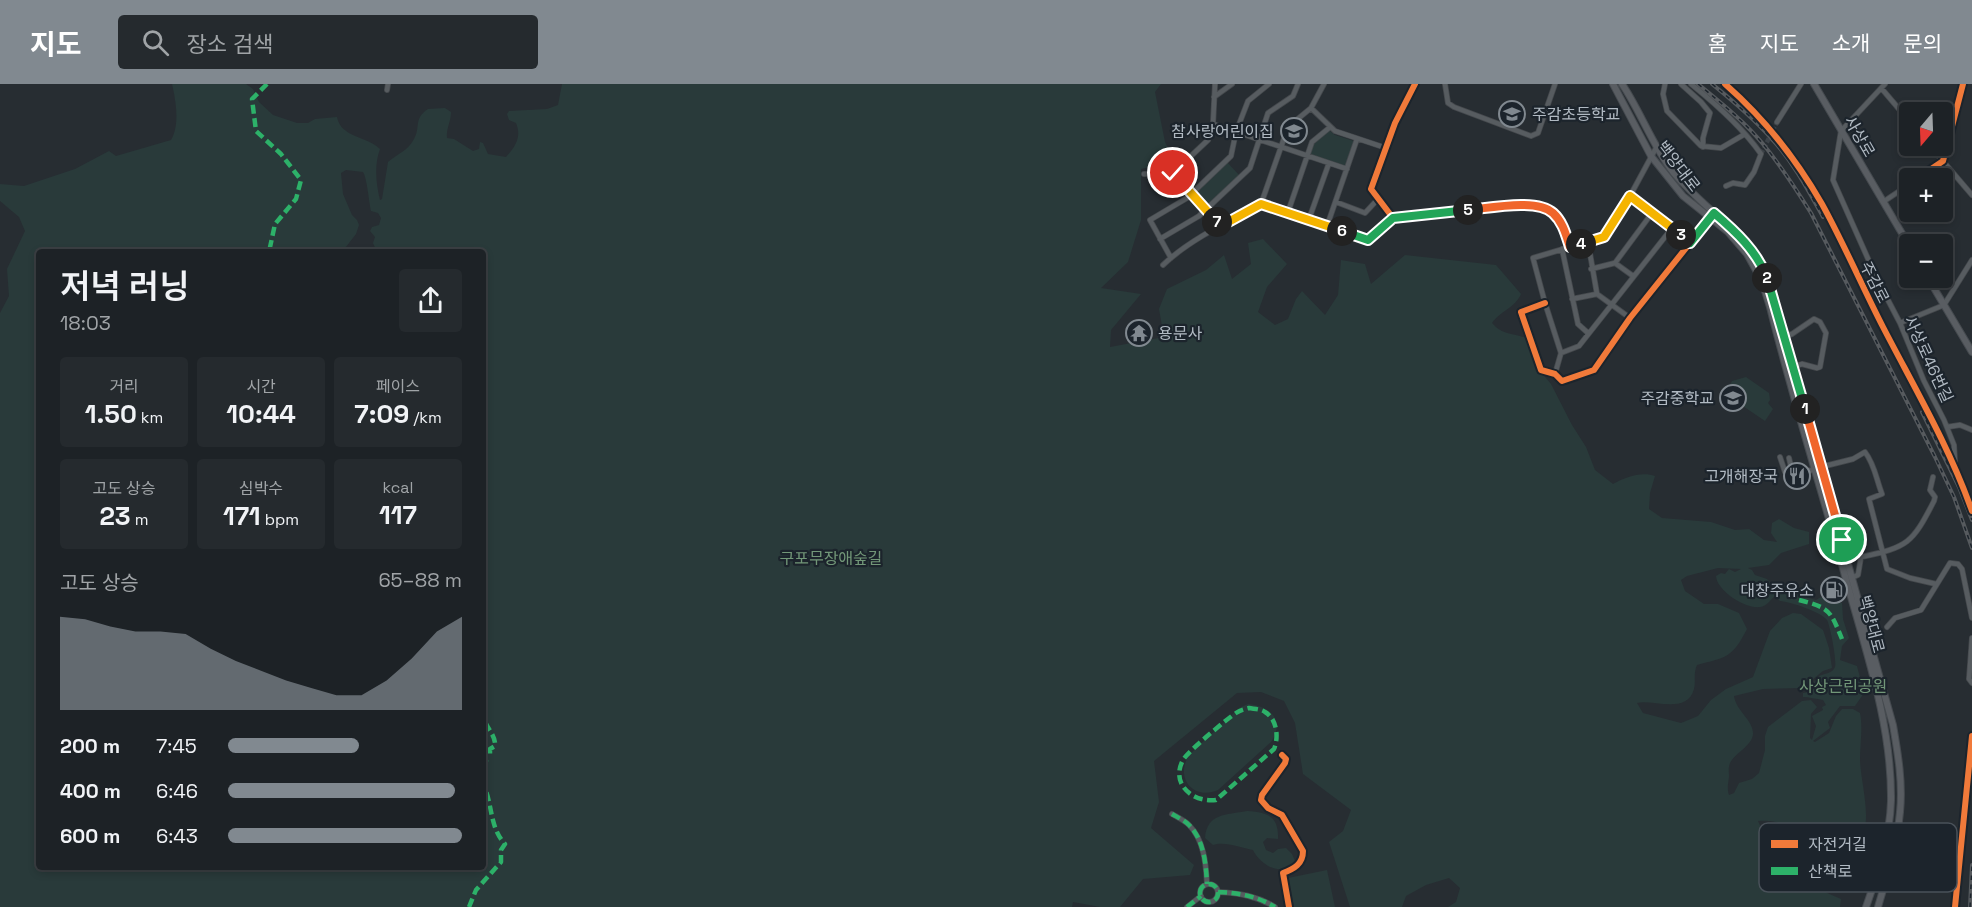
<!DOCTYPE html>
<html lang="ko">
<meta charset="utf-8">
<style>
:root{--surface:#1d2226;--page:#252a2e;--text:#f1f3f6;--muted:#a0a4a7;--line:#3b3f43;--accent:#818990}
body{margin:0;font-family:"Space Grotesk","Noto Sans KR",sans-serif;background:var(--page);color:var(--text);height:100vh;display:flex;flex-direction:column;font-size:22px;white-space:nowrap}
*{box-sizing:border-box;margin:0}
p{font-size:20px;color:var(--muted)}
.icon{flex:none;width:33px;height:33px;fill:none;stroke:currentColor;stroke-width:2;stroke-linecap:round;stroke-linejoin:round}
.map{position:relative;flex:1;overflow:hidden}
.sheet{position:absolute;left:36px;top:165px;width:450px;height:621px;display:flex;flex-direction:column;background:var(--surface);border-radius:6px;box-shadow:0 3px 9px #0003,0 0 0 2px var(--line)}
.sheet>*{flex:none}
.needle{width:39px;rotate:199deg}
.tools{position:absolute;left:1899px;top:18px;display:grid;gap:12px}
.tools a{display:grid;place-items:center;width:54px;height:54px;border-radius:6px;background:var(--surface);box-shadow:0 3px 9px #0003,0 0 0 2px var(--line);font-size:30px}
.pin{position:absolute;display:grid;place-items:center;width:51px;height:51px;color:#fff;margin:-26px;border:3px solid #fff;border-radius:50%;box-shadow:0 2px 6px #0007}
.km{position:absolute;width:30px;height:30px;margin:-15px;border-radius:50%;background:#222;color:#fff;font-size:16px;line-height:30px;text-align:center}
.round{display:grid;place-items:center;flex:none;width:63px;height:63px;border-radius:6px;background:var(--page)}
.summary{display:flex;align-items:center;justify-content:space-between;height:102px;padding:0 24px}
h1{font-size:33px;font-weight:600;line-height:45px}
.metrics{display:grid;grid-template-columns:repeat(3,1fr);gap:9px;height:102px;padding:6px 24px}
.metrics div{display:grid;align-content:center;border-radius:6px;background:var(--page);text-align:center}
.metrics b{font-size:26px;font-weight:600}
.metrics small{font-size:16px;font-weight:400}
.metrics p{font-size:16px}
.chart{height:168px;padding:12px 24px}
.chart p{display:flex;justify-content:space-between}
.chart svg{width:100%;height:108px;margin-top:6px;fill:var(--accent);opacity:.7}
ul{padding:0 24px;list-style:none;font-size:20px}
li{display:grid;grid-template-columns:96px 72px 1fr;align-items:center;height:45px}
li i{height:15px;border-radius:8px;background:var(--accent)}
header{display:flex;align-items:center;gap:36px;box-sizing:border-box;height:84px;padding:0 30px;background:var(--accent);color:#fff}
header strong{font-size:28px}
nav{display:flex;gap:33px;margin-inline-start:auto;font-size:21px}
.search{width:420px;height:54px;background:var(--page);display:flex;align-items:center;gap:15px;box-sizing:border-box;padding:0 21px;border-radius:6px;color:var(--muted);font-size:22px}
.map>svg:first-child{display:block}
</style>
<header>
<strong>지도</strong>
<div class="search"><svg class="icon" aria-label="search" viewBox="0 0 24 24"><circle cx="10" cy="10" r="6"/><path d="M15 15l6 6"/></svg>장소 검색</div>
<nav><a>홈</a><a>지도</a><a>소개</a><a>문의</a></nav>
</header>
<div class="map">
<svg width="1972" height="823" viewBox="0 0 1972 823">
<rect width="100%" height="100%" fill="#272d32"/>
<path fill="#293a3a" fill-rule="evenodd" d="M 172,0 L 246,0 L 253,5 L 259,18 L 273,31 L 297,39 L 308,39 L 315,35 L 337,33 C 341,54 367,52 380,65 C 374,81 376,100 380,116 L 382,115 L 388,78 C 397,70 408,67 414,55 C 421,43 413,35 428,25 L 445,24 L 451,28 C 451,38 446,44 447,54 L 454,55 L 473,67 L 479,65 L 480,58 L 483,59 L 488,70 L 506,73 C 515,63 522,53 516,39 L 509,36 L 507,30 L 509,27 L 547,25 L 558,21 L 562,0 L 1161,0 L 1155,8 L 1165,58 L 1177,82 L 1154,82 L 1141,85 L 1141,136 L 1128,178 L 1101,204 L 1141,210 L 1111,246 L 1110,263 L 1164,253 L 1159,225 L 1167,205 L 1206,186 L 1224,171 L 1232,195 L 1251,180 L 1248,159 L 1263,155 L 1287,180 L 1267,203 L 1258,228 L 1275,241 L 1288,235 L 1296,215 L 1302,207 L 1325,231 L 1338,211 L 1341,176 L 1365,180 L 1371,200 L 1405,171 L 1496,181 L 1521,210 C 1515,224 1500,227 1492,239 C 1503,252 1515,249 1529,255 L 1540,287 L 1551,300 L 1572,341 L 1586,363 L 1595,386 L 1613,400 C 1625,393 1642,387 1655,392 L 1650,409 L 1649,425 L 1662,434 L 1711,438 L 1735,446 L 1749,445 L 1764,456 L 1777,458 L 1771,449 L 1772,439 L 1779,435 L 1794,444 L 1809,448 L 1809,460 L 1781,469 L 1769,481 L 1748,484 L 1752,486 L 1755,491 L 1767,495 L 1775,504 L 1786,500 L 1801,512 L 1816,516 L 1821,513 L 1829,518 L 1842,519 L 1843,535 L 1849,554 L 1842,562 L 1840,576 L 1857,582 L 1864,609 L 1855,622 L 1840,622 L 1828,638 L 1830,644 L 1813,657 L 1815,658 L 1829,649 L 1836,632 L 1842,625 L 1853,625 L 1860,629 C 1863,644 1860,660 1860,676 C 1861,702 1873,735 1860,760 C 1857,765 1852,770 1849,775 C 1838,773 1832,767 1823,764 C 1818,762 1813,762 1809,760 C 1786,747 1788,735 1758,737 L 1766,755 L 1760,778 C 1768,788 1780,789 1791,793 C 1808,799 1824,808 1841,815 L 1840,823 L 1448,823 L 1456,818 L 1460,804 L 1449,794 L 1426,801 L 1406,812 L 1402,823 L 1350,823 L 1329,758 L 1343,747 L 1351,726 L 1303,690 L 1295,639 L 1284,617 L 1261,608 L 1237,609 L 1154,677 L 1159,718 L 1151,744 L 1194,781 L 1190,791 L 1143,795 L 1120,823 L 1100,823 L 1073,818 L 1072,823 L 0,823 L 0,229 L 9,212 L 7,185 L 25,147 L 19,133 L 0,117 L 0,100 L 24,102 L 75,85 L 109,67 L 116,72 L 171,56 C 180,41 176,17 172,0 ZM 346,86 L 363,88 C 367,94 369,118 371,127 L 378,129 L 381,134 L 379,141 L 372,143 L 370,147 L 375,153 L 373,159 L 377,168 L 483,168 L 483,783 L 39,783 L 39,168 L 342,168 L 356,150 L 359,141 L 357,136 L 352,131 L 343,110 L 341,89 ZM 1718,484 L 1741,485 L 1735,488 L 1729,485 L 1725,490 L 1721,489 L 1716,492 C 1717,507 1745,525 1760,523 C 1767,522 1770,516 1775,512 L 1780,517 C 1791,518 1821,528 1827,536 C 1830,541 1837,577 1835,583 C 1833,589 1824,590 1819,592 L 1817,597 L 1815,596 L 1810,608 L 1803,609 L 1803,613 C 1809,613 1816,615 1823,616 L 1826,621 L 1822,623 L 1823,626 L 1812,632 L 1816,642 L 1812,656 L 1810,654 L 1811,630 L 1817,623 L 1811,616 L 1802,617 L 1768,643 L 1765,652 L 1765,666 L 1759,689 L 1752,695 L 1739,699 L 1734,709 L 1729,711 C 1727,705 1728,700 1729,693 C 1729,688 1728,684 1730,679 C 1736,668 1752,662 1753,650 C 1754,637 1736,627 1734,612 L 1763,605 L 1802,604 L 1823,587 L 1832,584 L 1829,564 L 1823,546 L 1801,530 L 1793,529 L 1782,534 L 1770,547 L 1753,593 L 1726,605 L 1711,616 L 1698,632 L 1681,639 L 1643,629 L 1637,619 C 1653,615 1687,631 1694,605 C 1696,597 1693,590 1697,581 C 1727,573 1732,574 1747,545 L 1739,529 L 1718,520 L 1704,520 L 1685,507 L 1681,496 L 1687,492 Z
M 1329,46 L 1335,51 L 1354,57 L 1345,82 L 1310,71 L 1313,60 Z
M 1227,78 L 1239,91 L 1207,121 L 1208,123 L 1193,109 Z
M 1746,293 L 1769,309 L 1770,316 L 1768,319 L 1773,325 L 1765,337 L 1725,310 L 1732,297 Z
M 1248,620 C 1270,622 1286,636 1271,658 L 1218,706 C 1192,717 1174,692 1190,670 L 1239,624 Z
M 1247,727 C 1268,728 1279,733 1278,755 L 1267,754 L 1263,758 L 1266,766 L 1273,769 L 1278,765 L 1286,764 L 1292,770 L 1295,777 C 1283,794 1261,782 1253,766 C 1241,764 1225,757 1213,761 L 1205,754 C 1207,729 1226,731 1247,727 Z
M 1327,786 L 1335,823 L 1294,823 L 1288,794 Z"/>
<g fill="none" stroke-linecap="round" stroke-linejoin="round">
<path stroke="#3c4248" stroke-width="4.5" stroke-dasharray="4.5 2" stroke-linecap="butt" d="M 1761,70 L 1777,38"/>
<defs>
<path id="minor" d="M 1445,0 L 1448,19 L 1454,23 L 1531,52 L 1538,49 L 1555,0
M 1665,0 L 1663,10 L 1667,27 L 1701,62 L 1721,64 L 1745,50
M 1681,0 L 1701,18 L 1710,29 L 1703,54 L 1703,63
M 1691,0 C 1717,21 1742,43 1761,70 L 1754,88 L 1745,101 L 1733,99 L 1726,102
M 1725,0 C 1764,34 1796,75 1822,120 C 1844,160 1862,202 1883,243 C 1914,303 1949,362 1972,427
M 1885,0 L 1841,47 L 1833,96 L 1877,195 L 1900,239 L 1924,297 L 1944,336 L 1954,361 L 1955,378
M 1882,5 L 1910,38
M 387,6 L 388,0
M 1214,13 L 1232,0
M 1311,24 L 1335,47 L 1386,64
M 1777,38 L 1801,0
M 1213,40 L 1347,85
M 1930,62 L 1972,111
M 1173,89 L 1221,142
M 1144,90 L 1173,89 L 1208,56 L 1213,40 L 1215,0
M 1918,94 L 1943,77 L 1963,0
M 1630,112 L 1690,159
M 1336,118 L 1365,129 L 1378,115
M 1883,118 L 1910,100
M 1261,120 L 1368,156 L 1393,134 L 1371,105 L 1395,39 L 1415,0
M 1288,128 L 1312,58 L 1329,44
M 1393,134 C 1421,131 1531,114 1550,127 C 1562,134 1566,150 1570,163
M 1309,135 L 1329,79
M 1327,142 L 1357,55
M 1160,155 L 1199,132 L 1250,84 L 1268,29 L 1293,12 L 1298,0
M 1588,158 L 1597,210
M 1562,165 L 1578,240 L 1588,249
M 1171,174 L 1150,136 L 1187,114 L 1231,72 L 1236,48 L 1248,17 L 1269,0
M 1615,179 L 1633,192
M 1163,181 C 1189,156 1229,137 1261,120 L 1288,43 L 1311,24 L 1324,0
M 1591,185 L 1615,179 L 1652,129
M 1597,210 L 1630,234
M 1572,215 L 1597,210
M 1545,219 L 1521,228 L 1541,286 L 1555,290 L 1562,297 L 1594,286 L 1630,234 L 1711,133
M 1900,239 L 1944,221 L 1972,176
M 1785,252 L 1792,250 L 1814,235 L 1820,238 L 1826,249 L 1820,283 L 1817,284 L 1802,280 L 1793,283
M 1561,269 L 1545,219 L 1533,174 L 1604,153 L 1630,112 L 1656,64
M 1561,269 L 1579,262 L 1672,144
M 1555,290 L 1561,269
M 1947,343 L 1960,341 L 1972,346
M 1780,373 L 1785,388 L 1815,386
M 1789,374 L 1792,387
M 1821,383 L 1853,375 L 1865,368 C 1875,381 1876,395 1882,410 L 1869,415 L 1887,485 L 1910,494 L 1936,500
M 1842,456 L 1847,455 L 1861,473 L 1858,491 L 1851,494
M 1861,473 C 1908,463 1912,460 1934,417 L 1935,413 L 1930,406 L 1933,393
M 1887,543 L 1895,534 L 1921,526 L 1950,479 L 1958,480 L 1962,485 L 1972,534
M 1972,554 L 1970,582 L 1972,583
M 1970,582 L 1969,595 L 1972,599
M 1282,671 L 1286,675 L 1285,679 L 1262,711 L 1261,716 L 1268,724 L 1282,731 L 1303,767 C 1303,780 1294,785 1283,789 L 1289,823
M 1172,730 C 1177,733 1184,736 1189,741 C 1204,756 1206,780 1207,800
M1200 809a9 9 0 1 1 18 0a9 9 0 1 1-18 0Z
M 1218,808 C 1239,809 1257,812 1275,823
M 1187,823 L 1201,812
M 1955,823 L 1972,652"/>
<path id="major" d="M 1613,0 L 1651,72 L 1683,112 L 1728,148 L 1747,170 L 1762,197 L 1770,223 C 1793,316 1822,407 1847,499 C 1867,570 1892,643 1891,717 C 1890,753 1878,789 1866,823
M 1622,0 C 1641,28 1652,61 1673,88 C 1709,131 1749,148 1771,204 L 1893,641 C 1898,670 1903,699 1900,728 C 1897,761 1887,792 1878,823
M 1814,0 L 1910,163
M 1928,194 L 1972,268"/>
</defs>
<use href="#minor" stroke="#45494d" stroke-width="6"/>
<use href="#major" stroke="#454a4f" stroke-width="8"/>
<use href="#minor" stroke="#575c60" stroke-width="4.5"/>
<use href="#major" stroke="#595d62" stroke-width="6"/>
<defs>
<path id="rail" d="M 1698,0 C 1721,19 1744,37 1763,60 C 1781,82 1796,105 1811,129 L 1935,373 L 1954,413 L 1972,464
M 1712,0 C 1733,17 1753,34 1771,54 C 1792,76 1808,106 1823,133
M 1922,328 L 1959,403 L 1972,436
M 1970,823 L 1972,781"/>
</defs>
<use href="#rail" stroke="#565a5e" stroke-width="4"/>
<use href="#rail" stroke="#1c242c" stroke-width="1.5" stroke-dasharray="4.5" stroke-linecap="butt"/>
<path stroke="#2db169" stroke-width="4.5" stroke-dasharray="9 4.5" stroke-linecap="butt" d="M 267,0 L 252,15 L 256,47 L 281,70 L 301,96 L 296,115 L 275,140 L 269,168
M 1799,516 C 1830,524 1830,526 1842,555
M 483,614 L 485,614 C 487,621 483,626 484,634 C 486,644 496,651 495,662 L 490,665 L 490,670 L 485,672 L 486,677 L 483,683
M 1249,624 C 1254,625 1261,625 1265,628 C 1277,635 1279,653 1274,665 L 1216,716 C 1193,719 1170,700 1183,676 C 1187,668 1227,635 1236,629 C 1240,626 1245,625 1249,624 Z
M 1172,730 C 1177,733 1184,736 1189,741 C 1204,756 1206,780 1207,800
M1200 809a9 9 0 1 1 18 0a9 9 0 1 1-18 0Z
M 1218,808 C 1239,809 1257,812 1275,823
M 469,823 L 476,806 L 501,778 L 501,766 L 505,760 C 489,743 493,720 483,700
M 1187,823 L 1201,812"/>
<defs>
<path id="cycleway" d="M 1725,0 C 1764,34 1796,75 1822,120 C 1844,160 1862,202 1883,243 C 1914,303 1949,362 1972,427
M 1918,94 L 1943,77 L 1963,0
M 1261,120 L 1368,156 L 1393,134 L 1371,105 L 1395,39 L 1415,0
M 1545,219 L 1521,228 L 1541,286 L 1555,290 L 1562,297 L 1594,286 L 1630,234 L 1714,129
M 1282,671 L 1286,675 L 1285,679 L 1262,711 L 1261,716 L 1268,724 L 1282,731 L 1303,767 C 1303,780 1294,785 1283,789 L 1289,823
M 1955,823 L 1972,652"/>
</defs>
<use href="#cycleway" stroke="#1c242c" stroke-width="10"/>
<use href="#cycleway" stroke="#f17a3a" stroke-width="6"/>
</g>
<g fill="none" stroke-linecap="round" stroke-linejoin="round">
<defs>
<path id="split-1" d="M 1805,325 L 1842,456"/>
<path id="split-2" d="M 1767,194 L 1805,325"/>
<path id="split-3" d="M 1681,151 L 1690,159 L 1714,129 C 1735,147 1757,167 1767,194"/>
<path id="split-4" d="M 1581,160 L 1604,153 L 1630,112 L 1681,151"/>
<path id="split-5" d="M 1468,126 C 1489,124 1537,114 1553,129 C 1563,138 1566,151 1570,163 L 1581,160"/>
<path id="split-6" d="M 1342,147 L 1368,156 L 1393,134 L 1468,126"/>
<path id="split-7" d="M 1217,138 L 1221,142 L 1261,120 L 1342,147"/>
<path id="split-8" d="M 1173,89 L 1217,138"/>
</defs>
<use href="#split-1" stroke="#fff" stroke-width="12"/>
<use href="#split-2" stroke="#fff" stroke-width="12"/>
<use href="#split-3" stroke="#fff" stroke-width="12"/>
<use href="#split-4" stroke="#fff" stroke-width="12"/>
<use href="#split-5" stroke="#fff" stroke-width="12"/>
<use href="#split-6" stroke="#fff" stroke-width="12"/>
<use href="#split-7" stroke="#fff" stroke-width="12"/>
<use href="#split-8" stroke="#fff" stroke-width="12"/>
<use href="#split-1" stroke="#f0652b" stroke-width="8"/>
<use href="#split-2" stroke="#22a559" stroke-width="8"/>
<use href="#split-3" stroke="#22a559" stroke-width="8"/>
<use href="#split-4" stroke="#f5b400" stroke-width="8"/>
<use href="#split-5" stroke="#f0652b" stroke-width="8"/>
<use href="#split-6" stroke="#22a559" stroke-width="8"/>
<use href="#split-7" stroke="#f5b400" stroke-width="8"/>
<use href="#split-8" stroke="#f5b400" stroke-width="8"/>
</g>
<defs>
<symbol id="school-ring" viewBox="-11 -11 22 22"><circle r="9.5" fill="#1c242c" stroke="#818990" stroke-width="1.5"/><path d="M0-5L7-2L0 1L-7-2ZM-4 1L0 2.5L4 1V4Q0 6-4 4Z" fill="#818990"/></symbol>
<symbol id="temple-ring" viewBox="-11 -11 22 22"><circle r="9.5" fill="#1c242c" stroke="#818990" stroke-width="1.5"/><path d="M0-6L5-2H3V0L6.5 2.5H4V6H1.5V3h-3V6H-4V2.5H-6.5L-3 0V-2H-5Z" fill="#818990"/></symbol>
<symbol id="restaurant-ring" viewBox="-11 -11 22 22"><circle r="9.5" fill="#1c242c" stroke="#818990" stroke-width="1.5"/><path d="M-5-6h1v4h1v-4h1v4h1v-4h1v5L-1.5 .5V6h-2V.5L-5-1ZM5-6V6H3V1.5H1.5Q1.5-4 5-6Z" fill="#818990"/></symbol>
<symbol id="fuel-ring" viewBox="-11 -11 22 22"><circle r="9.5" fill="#1c242c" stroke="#818990" stroke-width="1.5"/><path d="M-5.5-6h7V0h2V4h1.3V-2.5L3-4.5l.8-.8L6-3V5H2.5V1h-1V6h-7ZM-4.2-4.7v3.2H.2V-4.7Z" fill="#818990"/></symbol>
</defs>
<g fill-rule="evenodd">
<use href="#school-ring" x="1497" y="15" width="30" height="30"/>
<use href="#school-ring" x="1279" y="32" width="30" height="30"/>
<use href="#temple-ring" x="1124" y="234" width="30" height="30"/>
<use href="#school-ring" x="1718" y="299" width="30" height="30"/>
<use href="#restaurant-ring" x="1782" y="377" width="30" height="30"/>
<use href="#fuel-ring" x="1819" y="491" width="30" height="30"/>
</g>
<g text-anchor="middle" stroke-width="4.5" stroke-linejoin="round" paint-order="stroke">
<g font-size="16" fill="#b1bac3" stroke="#1c242c" text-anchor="end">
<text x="1532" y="36" text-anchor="start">주감초등학교</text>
<text x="1274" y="53">참사랑어린이집</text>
<text x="1158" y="255" text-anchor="start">용문사</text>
<text x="1714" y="320">주감중학교</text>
<text x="1778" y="398">고개해장국</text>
<text x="1814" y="512">대창주유소</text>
</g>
<g font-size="16" fill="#b1bac3" stroke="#1c242c">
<text transform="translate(1860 52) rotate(60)" y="6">사상로</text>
<text transform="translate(1679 82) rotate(52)" y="6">백양대로</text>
<text transform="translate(1875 198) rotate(63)" y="6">주감로</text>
<text transform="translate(1929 275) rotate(65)" y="6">사상로46번길</text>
<text transform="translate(1872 540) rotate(75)" y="6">백양대로</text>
</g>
<g font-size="16" fill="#729778" stroke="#1c242c">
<text x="831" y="480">구포무장애숲길</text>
<text x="1843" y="608">사상근린공원</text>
</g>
</g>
<rect x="1759" y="739" width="198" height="69" rx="9" fill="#1c242c" stroke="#495159" stroke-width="1.5"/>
<rect x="1771" y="756" width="27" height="8" fill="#f17a3a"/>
<rect x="1771" y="783" width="27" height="8" fill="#2db169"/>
<g font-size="16" fill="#b1bac3">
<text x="1808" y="766">자전거길</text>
<text x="1808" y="793">산책로</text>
</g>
</svg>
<div class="tools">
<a><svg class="needle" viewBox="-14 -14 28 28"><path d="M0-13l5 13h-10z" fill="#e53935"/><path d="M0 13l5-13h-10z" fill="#a0a4a7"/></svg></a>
<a>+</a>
<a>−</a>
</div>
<div class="pin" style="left:1842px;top:456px;background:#1e9e55"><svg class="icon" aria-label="arrive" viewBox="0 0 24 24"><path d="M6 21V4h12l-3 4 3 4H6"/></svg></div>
<div class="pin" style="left:1173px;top:89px;background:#d93025"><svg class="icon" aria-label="check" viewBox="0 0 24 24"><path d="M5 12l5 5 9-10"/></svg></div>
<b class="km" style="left:1805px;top:325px">1</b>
<b class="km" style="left:1767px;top:194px">2</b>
<b class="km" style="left:1681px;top:151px">3</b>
<b class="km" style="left:1581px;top:160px">4</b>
<b class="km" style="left:1468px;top:126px">5</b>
<b class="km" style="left:1342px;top:147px">6</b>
<b class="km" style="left:1217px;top:138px">7</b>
<section class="sheet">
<div class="summary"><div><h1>저녁 러닝</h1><p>18:03</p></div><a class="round"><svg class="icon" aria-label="share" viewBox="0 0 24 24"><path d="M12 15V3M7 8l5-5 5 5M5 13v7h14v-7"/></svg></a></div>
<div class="metrics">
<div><p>거리</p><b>1.50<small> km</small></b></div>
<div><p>시간</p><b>10:44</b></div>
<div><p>페이스</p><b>7:09<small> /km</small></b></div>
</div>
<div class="metrics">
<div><p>고도 상승</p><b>23<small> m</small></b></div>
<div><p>심박수</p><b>171<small> bpm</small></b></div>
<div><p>kcal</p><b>117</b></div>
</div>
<div class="chart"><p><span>고도 상승</span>65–88 m</p>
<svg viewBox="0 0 160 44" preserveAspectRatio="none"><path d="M0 44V6L10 7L20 10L30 12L40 12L50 13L60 19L70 24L80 28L90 32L100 35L110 38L120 38L130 32L140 23L150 12L160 6V44z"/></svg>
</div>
<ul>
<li><b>200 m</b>7:45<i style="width:56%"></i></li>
<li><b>400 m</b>6:46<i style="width:97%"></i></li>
<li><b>600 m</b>6:43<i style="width:100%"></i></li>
</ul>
</section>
</div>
